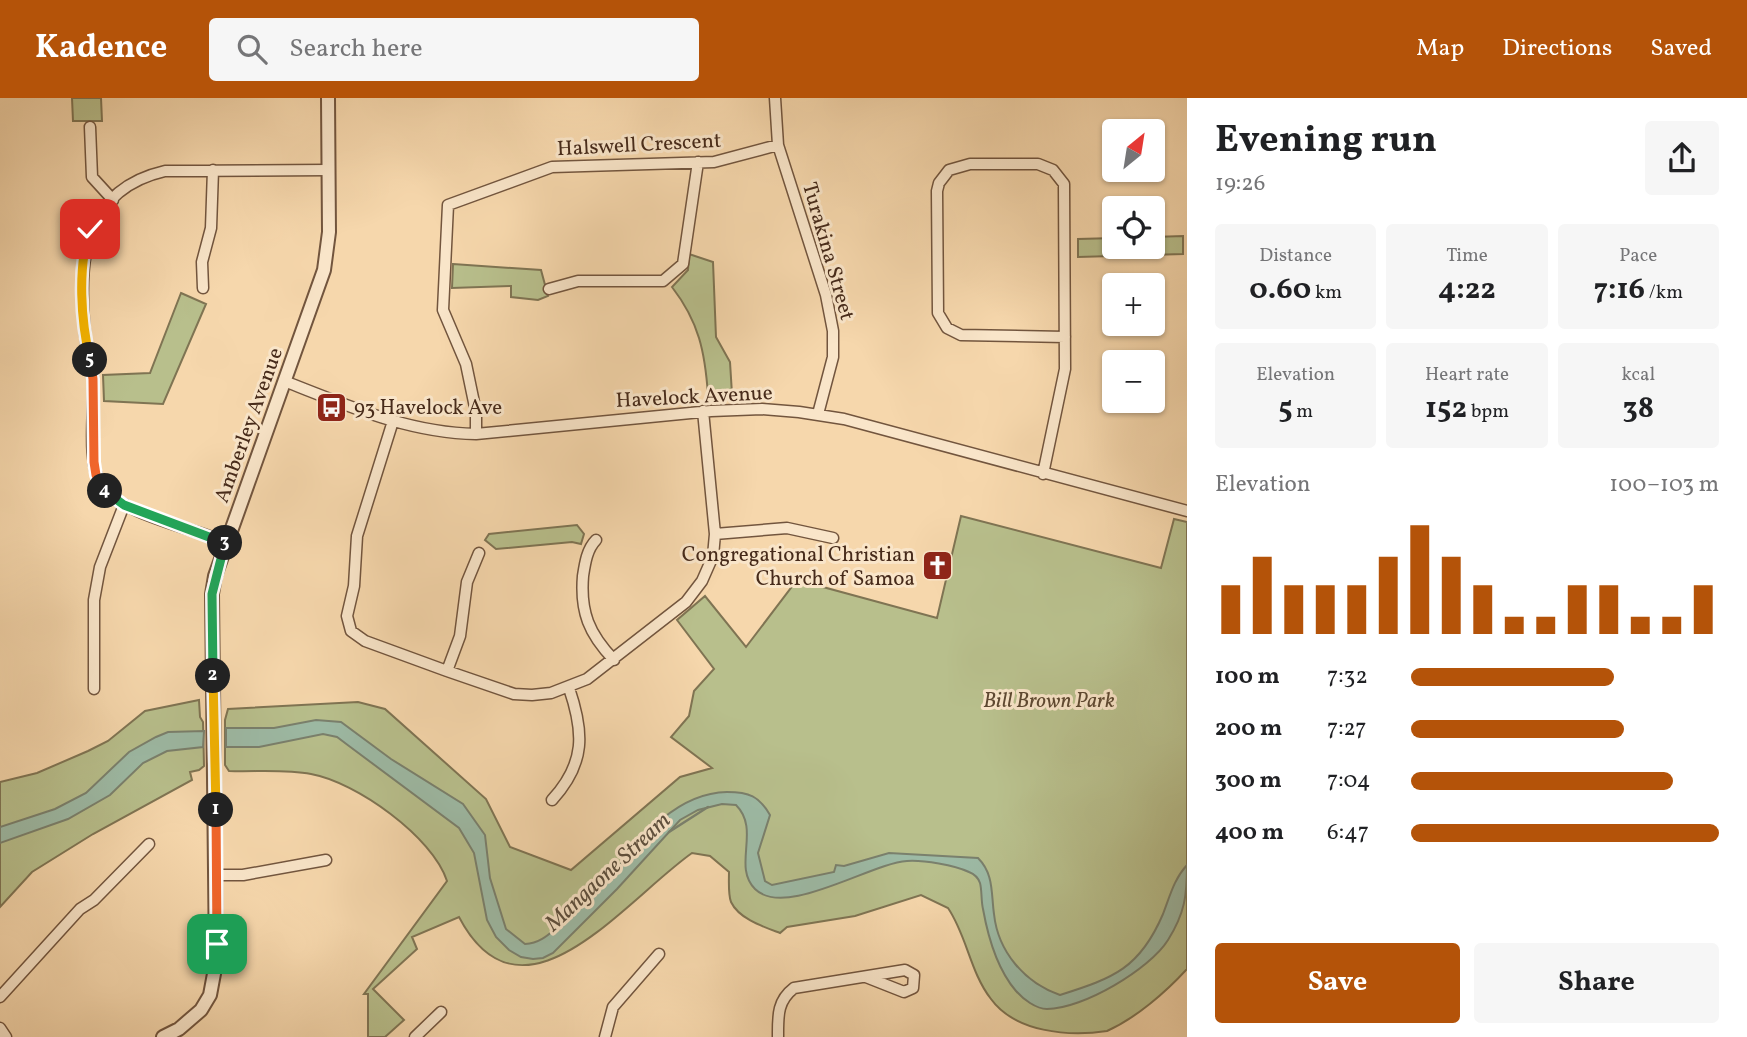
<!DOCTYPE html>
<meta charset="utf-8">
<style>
:root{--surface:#fff;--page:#f6f6f6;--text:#202124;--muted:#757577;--accent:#b45309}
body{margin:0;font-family:Vollkorn,serif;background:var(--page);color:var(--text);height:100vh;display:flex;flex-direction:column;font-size:26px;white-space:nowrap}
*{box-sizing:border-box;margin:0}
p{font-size:23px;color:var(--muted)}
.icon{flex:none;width:38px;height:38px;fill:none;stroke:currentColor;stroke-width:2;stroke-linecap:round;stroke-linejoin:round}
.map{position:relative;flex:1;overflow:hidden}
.details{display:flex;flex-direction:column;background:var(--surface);width:560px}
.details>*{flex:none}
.needle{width:46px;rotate:30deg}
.tools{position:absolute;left:1102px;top:21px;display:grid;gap:14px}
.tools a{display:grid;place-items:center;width:63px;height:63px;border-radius:7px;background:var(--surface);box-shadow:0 2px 5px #0004;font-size:35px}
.pin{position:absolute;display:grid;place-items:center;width:60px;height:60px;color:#fff;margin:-30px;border-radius:14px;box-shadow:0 4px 10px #0006}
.km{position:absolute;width:35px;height:35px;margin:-18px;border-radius:50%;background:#222;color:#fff;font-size:19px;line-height:35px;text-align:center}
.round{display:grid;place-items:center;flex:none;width:74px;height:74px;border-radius:7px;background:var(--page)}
.overview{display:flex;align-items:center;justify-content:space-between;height:119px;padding:0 28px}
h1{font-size:38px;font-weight:700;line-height:52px}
.metrics{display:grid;grid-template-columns:repeat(3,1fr);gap:10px;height:119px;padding:7px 28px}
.metrics div{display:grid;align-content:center;border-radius:7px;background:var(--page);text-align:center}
.metrics b{font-size:30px;font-weight:700}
.metrics small{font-size:19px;font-weight:400}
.metrics p{font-size:19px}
.chart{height:196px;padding:14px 28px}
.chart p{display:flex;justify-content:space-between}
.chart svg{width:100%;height:126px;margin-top:7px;stroke:var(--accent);stroke-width:6}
.cta{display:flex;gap:14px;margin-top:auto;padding:14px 28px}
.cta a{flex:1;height:80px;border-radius:7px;background:var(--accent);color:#fff;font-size:28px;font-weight:700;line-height:80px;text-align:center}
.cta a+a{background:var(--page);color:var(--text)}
ul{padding:0 28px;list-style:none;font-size:23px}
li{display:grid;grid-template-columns:112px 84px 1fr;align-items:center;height:52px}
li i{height:18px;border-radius:9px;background:var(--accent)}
header{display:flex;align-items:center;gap:42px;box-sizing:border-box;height:98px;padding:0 35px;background:var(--accent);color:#fff}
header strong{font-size:33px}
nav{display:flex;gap:38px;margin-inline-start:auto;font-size:24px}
.search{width:490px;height:63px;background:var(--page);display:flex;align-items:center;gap:18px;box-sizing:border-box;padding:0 24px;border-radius:7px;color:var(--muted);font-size:26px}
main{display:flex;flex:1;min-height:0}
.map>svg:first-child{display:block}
</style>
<header>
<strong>Kadence</strong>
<div class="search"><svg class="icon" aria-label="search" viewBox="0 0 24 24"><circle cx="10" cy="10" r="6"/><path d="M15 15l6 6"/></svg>Search here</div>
<nav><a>Map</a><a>Directions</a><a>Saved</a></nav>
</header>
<main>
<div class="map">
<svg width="1187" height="939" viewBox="0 0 1187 939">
<rect width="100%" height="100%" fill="#f6d7ac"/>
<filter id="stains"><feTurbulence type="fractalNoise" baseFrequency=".00286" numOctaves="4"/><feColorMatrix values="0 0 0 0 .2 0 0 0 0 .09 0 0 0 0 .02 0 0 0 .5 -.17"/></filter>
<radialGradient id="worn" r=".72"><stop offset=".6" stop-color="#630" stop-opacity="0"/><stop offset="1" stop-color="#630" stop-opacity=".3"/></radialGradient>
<path fill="#b8bf8c" stroke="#7f7453" stroke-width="2" d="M 72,0 L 101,0 L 102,23 L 73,23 Z
M 1183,138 L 1183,156 L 1078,159 L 1078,141 L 1115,140 L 1115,149 L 1153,149 L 1153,139 Z
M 689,156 L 713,164 L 716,239 L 730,264 L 732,296 L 708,297 C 705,254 699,224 672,189 L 688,172 Z
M 453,166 L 541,172 L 548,198 L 538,202 L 511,199 L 511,188 L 452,190 Z
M 181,195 L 206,206 L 163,306 L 104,303 L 103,277 L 150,275 Z
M 961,418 L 1161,470 L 1174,421 L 1187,424 L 1187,871 C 1166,894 1136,920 1107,933 C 1068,939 1015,934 991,901 C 970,874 967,838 948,810 L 921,797 L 855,818 L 787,829 L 780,835 C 764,829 739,821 731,804 C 728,796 729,782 729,774 L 710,758 L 692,755 C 624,803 522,939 459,819 L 412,839 L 417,851 L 373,891 L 404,922 L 385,939 L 368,939 L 368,896 L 364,896 L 447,783 C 433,739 356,684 311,676 C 285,671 255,674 229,673 L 225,667 L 225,622 L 228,611 L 358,604 L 385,611 L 486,701 L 510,749 L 571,772 L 680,679 L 712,670 L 671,639 L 689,618 L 694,593 L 714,571 L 677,522 L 705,498 L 746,549 L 797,482 L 937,520 Z
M 577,427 L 584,436 L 581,446 L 572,444 L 496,451 L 485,442 L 489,436 Z
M 199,602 L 200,619 L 203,624 L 204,668 L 199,672 L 190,674 L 192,682 L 93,736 L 32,774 L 0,809 L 0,684 L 37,675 L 88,653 L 108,643 L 145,613 Z"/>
<path fill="#9dbaa5" stroke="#7a806d" stroke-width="2" d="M 316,622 L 341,624 L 391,661 L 463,706 L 485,737 L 490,780 L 506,831 L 525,846 C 541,845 549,836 561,826 C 579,810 599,793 614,774 C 642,738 677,695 727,694 C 749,694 759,698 770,717 L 758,755 L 765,783 L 772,787 L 834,774 L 836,767 L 844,768 L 889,755 L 978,760 C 994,776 991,795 994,816 C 998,854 1025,885 1060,897 C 1114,880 1140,870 1163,816 C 1170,798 1174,781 1187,767 C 1187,797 1185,815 1168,842 C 1150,871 1083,911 1047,911 C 1036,911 1023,901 1016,893 C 997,871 988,839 983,811 C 981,803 982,792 980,785 C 978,779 974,776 969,774 C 954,767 924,762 907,763 C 871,765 785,821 755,791 C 732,768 761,732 736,707 L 722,706 L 698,712 L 680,722 L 617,791 L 553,855 L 543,860 L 533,861 L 521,859 L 509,852 L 496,839 L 487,822 L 474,755 L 459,730 L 349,648 L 337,639 L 323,636 L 259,649 L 226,649 L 226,630 L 274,630 Z
M 204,633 L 203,649 L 167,653 L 143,665 L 110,697 L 68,721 L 0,745 L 0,729 L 55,711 L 86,695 L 129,654 L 156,639 L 168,634 Z"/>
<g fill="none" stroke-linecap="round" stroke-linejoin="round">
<path stroke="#7a806d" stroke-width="2.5" d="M 669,734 L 708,709"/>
<defs>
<path id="minor" d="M 775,0 L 778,47 L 826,197 L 833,233 L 833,259 L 818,316
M 90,29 L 92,79 L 113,102
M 203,190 L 202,164 L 211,130 L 213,72
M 549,191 L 578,183 L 663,183 L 683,166 L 698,64
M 284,283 C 346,307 408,335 476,336 L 711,313 L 762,311 L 799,314 L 844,321 L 1187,413
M 393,323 L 357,438 L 354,488 L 347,518 L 351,533 L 365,543 L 447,573 L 514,596 L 532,597 L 551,595 L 587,581 L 686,504 L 702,483 L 713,458 L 715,436 L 703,313
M 476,336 L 476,314 L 466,266 L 443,212 L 448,107 L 552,69 L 714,64 L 778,47
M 1043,376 L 1065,271 L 1064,86 L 1053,72 L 1038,66 L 970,66 L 949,72 L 939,85 L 937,93 L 938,215 L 947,230 L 961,237 L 1065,239
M 715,436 L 787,430 L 833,440
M 596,442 C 587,451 585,465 583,478 C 580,514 589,536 614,562
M 226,444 C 194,431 118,415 101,387 C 86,364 95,310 93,282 C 92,266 86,251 85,235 C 78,164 82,92 165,73 L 329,72
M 447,573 L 460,538 L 467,484 L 479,455
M 94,591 L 94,502 L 100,469 L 124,407
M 552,702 C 586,665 584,634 569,590
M 217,777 L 243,777 L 326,762
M 0,899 L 80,811 L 94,802 L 149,746
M 0,930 L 6,939
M 415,939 L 441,914
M 605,939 L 613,909 L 659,856
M 778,939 C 778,918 777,903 794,890 L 905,872 L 914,877 L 913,890 L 904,894 L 866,879"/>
<path id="tertiary" d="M 163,939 L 179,931 L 201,912 L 210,897 L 216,865 L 212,496 L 215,478 L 324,172 L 329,134 L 328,0"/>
</defs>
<use href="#minor" stroke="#72553e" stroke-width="13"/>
<use href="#tertiary" stroke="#72553e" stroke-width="16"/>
<use href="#minor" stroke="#f9e5c9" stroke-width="10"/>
<use href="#tertiary" stroke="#f9e5c9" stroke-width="12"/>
</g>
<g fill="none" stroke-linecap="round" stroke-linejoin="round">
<defs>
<path id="split-1" d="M 216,712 L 217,846"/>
<path id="split-2" d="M 213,578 L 216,712"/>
<path id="split-3" d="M 213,578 L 212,496 L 225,445"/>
<path id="split-4" d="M 105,393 L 124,407 L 225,445"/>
<path id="split-5" d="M 90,262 L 93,281 L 94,364 L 96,377 L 105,393"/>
<path id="split-6" d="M 90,131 C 77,170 81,223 90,262"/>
</defs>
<use href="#split-1" stroke="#fff" stroke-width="14"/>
<use href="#split-2" stroke="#fff" stroke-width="14"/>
<use href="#split-3" stroke="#fff" stroke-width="14"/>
<use href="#split-4" stroke="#fff" stroke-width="14"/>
<use href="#split-5" stroke="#fff" stroke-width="14"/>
<use href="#split-6" stroke="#fff" stroke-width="14"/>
<use href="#split-1" stroke="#f0652b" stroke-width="9"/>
<use href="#split-2" stroke="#f5b400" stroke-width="9"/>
<use href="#split-3" stroke="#22a559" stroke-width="9"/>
<use href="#split-4" stroke="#22a559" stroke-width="9"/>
<use href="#split-5" stroke="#f0652b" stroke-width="9"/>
<use href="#split-6" stroke="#f5b400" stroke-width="9"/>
</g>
<defs>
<symbol id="bus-square" viewBox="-11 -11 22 22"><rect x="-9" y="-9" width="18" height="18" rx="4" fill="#8f2418" stroke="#f9e5c9"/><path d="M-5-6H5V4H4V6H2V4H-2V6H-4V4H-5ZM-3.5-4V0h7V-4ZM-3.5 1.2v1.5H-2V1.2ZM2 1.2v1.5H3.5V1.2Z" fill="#fff"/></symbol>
<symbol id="church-square" viewBox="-11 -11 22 22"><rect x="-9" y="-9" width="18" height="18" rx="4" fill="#8f2418" stroke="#f9e5c9"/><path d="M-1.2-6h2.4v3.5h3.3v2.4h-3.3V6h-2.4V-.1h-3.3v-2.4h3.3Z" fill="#fff"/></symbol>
</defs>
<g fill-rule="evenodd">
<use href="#bus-square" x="314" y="292" width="35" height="35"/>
<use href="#church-square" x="920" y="450" width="35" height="35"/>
</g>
<g text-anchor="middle" stroke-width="6" stroke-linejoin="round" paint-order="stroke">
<g font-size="21" fill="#462a1a" stroke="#f9e5c9">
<text transform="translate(639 46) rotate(-3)" y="7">Halswell Crescent</text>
<text transform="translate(829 153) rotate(74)" y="7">Turakina Street</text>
<text transform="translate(694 298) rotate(-3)" y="7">Havelock Avenue</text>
<text transform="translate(248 327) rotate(-70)" y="7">Amberley Avenue</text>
</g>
<g font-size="21" fill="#462a1a" stroke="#f9e5c9" text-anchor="start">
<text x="354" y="316">93 Havelock Ave</text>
<text x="915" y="463" text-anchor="end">Congregational Christian<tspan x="915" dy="24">Church of Samoa</tspan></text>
</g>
<g font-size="21" font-style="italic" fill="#5d4831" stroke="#f9e5c9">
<text x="1049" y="609">Bill Brown Park</text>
</g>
<g font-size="23" font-style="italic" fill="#5c4e3d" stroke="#f9e5c9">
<text transform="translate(607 773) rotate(-43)" y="8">Mangaone Stream</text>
</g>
</g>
<rect width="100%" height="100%" filter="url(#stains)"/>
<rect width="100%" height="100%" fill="url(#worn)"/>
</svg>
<div class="tools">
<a><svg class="needle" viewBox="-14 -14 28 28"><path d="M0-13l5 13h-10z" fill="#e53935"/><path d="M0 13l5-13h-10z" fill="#757577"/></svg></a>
<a><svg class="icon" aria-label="locate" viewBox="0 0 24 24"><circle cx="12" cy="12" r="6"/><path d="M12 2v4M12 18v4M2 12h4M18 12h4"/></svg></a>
<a>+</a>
<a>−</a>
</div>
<div class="pin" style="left:217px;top:846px;background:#1e9e55"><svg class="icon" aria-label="arrive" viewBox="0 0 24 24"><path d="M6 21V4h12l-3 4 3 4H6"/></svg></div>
<div class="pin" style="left:90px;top:131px;background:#d93025"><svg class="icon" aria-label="check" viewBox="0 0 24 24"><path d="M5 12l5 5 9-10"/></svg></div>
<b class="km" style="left:216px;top:712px">1</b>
<b class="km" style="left:213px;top:578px">2</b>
<b class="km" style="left:225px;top:445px">3</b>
<b class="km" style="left:105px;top:393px">4</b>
<b class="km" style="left:90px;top:262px">5</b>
</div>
<section class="details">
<div class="overview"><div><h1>Evening run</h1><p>19:26</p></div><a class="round"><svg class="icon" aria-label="share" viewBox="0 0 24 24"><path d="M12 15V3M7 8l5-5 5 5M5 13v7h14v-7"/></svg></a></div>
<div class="metrics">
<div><p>Distance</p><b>0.60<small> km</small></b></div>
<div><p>Time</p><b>4:22</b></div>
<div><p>Pace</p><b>7:16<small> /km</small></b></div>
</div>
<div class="metrics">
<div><p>Elevation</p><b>5<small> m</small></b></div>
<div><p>Heart rate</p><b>152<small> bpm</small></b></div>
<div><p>kcal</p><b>38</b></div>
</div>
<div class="chart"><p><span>Elevation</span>100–103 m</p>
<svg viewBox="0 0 160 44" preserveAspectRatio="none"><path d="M5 44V27M15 44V17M25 44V27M35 44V27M45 44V27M55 44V17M65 44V6M75 44V17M85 44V27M95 44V38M105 44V38M115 44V27M125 44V27M135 44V38M145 44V38M155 44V27"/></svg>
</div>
<ul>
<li><b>100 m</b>7:32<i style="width:66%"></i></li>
<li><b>200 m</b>7:27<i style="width:69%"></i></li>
<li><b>300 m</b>7:04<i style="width:85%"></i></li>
<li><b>400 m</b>6:47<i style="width:100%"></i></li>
</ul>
<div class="cta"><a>Save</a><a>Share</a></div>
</section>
</main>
